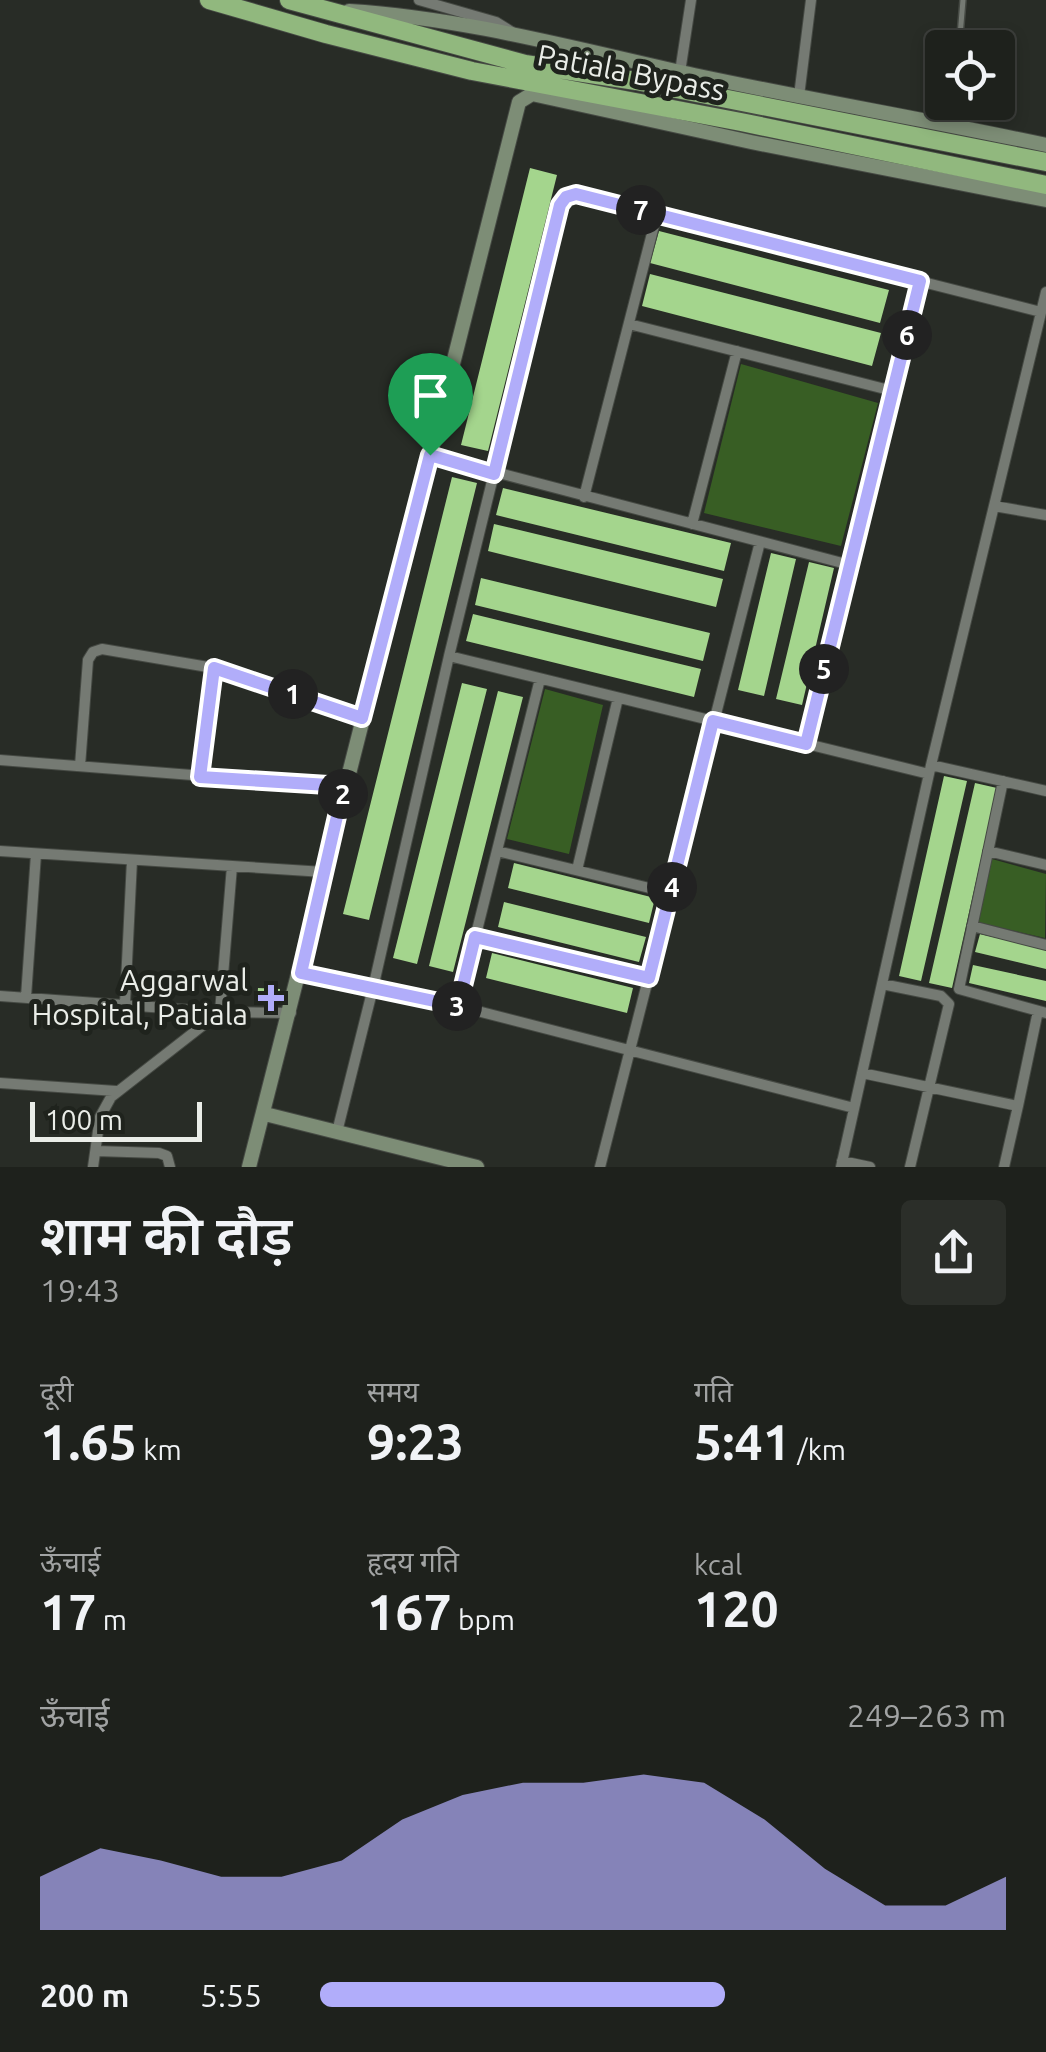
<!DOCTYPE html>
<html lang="hi">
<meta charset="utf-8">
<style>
:root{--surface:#1e211c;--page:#2b2e29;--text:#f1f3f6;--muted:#a1a3a3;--line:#3c3e3b;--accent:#b1adfa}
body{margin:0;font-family:Ubuntu,"Noto Sans Devanagari",sans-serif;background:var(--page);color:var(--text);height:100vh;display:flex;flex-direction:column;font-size:38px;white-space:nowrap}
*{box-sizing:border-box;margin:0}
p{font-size:32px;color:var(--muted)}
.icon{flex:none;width:55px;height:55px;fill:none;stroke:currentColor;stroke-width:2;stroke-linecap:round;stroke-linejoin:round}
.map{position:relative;height:1167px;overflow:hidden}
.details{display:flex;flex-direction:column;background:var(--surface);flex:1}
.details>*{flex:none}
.buttons{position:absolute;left:925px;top:30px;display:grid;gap:20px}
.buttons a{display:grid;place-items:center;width:90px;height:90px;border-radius:10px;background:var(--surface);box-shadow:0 5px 15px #0003,0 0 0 2px var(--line);font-size:50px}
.scale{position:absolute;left:30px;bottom:25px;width:172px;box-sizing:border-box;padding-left:10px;border:5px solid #eaede8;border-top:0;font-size:28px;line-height:35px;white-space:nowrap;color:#eaede8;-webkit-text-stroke:8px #1f231d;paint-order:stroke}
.pin{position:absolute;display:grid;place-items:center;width:85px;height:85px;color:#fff;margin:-102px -42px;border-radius:50% 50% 50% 0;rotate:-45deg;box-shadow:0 0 10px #0007}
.pin .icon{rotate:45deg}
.km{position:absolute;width:50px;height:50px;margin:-25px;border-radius:50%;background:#222;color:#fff;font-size:28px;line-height:50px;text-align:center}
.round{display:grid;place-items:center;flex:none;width:105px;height:105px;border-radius:10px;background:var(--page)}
.overview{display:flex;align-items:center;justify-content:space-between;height:170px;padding:0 40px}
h1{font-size:55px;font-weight:600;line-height:75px}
.stats{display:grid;grid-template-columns:repeat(3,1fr);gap:15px;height:170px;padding:10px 40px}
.stats div{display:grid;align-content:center}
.stats b{font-size:50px;font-weight:600}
.stats small{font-size:28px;font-weight:400}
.stats p{font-size:28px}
.chart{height:280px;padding:20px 40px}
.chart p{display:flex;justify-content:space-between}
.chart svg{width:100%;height:180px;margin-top:10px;fill:var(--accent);opacity:.7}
ul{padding:0 40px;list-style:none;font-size:32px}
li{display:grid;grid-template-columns:160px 120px 1fr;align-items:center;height:75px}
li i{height:25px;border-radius:12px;background:var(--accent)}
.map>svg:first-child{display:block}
</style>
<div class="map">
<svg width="1046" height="1167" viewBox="0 0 1046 1167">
<rect width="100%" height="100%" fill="#282c26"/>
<path fill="#385e24" d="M 741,364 L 878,403 L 841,546 L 704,513 Z
M 545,689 L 603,705 L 569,854 L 507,839 Z
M 992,859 L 1046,874 L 1045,938 L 977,922 Z"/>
<path fill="#a4d58d" d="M 530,168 L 557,175 L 488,451 L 461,445 Z
M 659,231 L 889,290 L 880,323 L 650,263 Z
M 650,274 L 881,333 L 872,366 L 642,306 Z
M 452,477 L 477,483 L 369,920 L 343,914 Z
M 503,488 L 731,543 L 724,571 L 496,515 Z
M 494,524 L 723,579 L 716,607 L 488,551 Z
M 771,553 L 796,559 L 764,696 L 738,690 Z
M 809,562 L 834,568 L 802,705 L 776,699 Z
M 481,578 L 710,633 L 703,661 L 475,605 Z
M 473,614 L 701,669 L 694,697 L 466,641 Z
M 462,683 L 487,689 L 417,964 L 393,958 Z
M 498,691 L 523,697 L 453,972 L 429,966 Z
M 944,776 L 967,781 L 921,981 L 899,976 Z
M 975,783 L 997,788 L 952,988 L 929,983 Z
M 514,863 L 655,898 L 649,923 L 508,888 Z
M 504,902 L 646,937 L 639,962 L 498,927 Z
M 980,934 L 1046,949 L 1046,969 L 975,952 Z
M 492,953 L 633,988 L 627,1013 L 486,978 Z
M 973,965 L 1046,981 L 1046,1001 L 969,983 Z
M 258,988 L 280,989 L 279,1005 L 257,1004 Z"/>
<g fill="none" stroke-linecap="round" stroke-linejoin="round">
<defs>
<path id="lane" d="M 959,48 L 963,0
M 951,123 L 953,102"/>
<path id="street" d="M 419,0 L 496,22 L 512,32
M 680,72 L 691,0
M 799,96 L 811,0
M 629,324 L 893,391
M 430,455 L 850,565
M 584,497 L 657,214
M 994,506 L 1046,515
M 692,524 L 737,351
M 449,656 L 560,205 L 566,197 L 576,194 L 1041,312
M 806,744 L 920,281
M 0,760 L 344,787
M 931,765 L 1046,791
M 80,766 L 88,660 L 93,652 L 102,649 L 214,668 L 362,718
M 200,777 L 214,668
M 1003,781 L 959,989 L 1046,1013
M 0,851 L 324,872
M 497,851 L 670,893
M 988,851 L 1046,865
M 577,870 L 618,698
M 972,926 L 1046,945
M 475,937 L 649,978
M 301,973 L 373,988 L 337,1132
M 882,984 L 941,996 L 949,1004 L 910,1167
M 0,996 L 220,1012 L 291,1013
M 26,997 L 36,854
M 125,1003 L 132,860
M 458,1006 L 540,679
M 862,1073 L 1018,1106 L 1038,1011
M 0,1083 L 116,1091
M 854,1108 L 458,1006 L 373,988 L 449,656 L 929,774
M 96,1151 L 159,1153 L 167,1156 L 170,1167
M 842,1161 L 870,1167
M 93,1167 L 100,1117 L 111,1097 L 220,1012 L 232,866
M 600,1167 L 760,542
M 841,1167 L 931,765 L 1046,292
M 1004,1167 L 1018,1106"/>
<path id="secondary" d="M 349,11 C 465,18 580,50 694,75 C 811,100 929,120 1046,145
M 265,1114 L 477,1167
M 249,1167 C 341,813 429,457 519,102 L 532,94 L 751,142 L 1046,200"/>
<path id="highway" d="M 209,0 L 326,34 L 472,71 L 741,122 L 1046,185
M 289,0 L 525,64 L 636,81 L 1046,162"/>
</defs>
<use href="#lane" stroke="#454943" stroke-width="8"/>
<use href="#street" stroke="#454943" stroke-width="12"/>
<use href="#secondary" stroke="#454943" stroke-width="16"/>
<use href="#highway" stroke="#454943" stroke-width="20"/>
<use href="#lane" stroke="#757a73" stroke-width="5"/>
<use href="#street" stroke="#757a73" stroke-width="10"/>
<use href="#secondary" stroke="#7d8d76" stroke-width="14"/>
<use href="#highway" stroke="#91b87e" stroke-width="18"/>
</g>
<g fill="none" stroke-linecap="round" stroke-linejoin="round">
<defs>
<path id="route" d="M 576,194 L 920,281 L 806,744 L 713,721 L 649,978 L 475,937 L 458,1006 L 301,973 L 344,786 L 200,777 L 214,668 L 362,718 L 430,455 L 494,474 L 560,205 L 566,197 Z"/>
</defs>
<use href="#route" stroke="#fff" stroke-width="20"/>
<use href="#route" stroke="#b1adfa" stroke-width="12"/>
</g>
<path fill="#b1adfa" stroke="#1f231d" stroke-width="4" d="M266 983h10v10h10v10h-10v10h-10v-10h-10v-10h10z"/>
<g text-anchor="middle" stroke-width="10" stroke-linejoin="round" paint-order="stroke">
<g font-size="30" fill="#eaede8" stroke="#1f231d">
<text transform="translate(631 73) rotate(11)" y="10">Patiala Bypass</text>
</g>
<g font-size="30" fill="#eaede8" stroke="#1f231d" text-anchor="end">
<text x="248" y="991">Aggarwal<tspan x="248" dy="34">Hospital, Patiala</tspan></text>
</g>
</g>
</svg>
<div class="buttons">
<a><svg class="icon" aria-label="locate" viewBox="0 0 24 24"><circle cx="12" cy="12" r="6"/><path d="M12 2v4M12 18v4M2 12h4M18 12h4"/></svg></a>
</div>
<div class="scale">100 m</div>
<div class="pin" style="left:430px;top:455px;background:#1e9e55"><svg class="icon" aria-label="arrive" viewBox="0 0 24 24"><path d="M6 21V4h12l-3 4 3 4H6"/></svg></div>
<b class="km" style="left:293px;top:694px">1</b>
<b class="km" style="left:343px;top:794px">2</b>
<b class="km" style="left:457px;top:1006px">3</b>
<b class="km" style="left:672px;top:887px">4</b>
<b class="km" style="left:824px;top:669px">5</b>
<b class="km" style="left:907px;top:335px">6</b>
<b class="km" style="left:641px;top:210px">7</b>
</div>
<section class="details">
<div class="overview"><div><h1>शाम की दौड़</h1><p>19:43</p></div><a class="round"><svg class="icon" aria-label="share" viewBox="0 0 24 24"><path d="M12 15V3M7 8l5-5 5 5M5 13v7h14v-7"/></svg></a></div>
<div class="stats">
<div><p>दूरी</p><b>1.65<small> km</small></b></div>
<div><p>समय</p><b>9:23</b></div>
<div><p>गति</p><b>5:41<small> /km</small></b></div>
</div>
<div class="stats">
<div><p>ऊँचाई</p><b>17<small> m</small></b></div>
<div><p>हृदय गति</p><b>167<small> bpm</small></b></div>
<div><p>kcal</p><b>120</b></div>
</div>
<div class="chart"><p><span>ऊँचाई</span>249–263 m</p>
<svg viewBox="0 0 160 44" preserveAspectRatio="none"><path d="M0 44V31L10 24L20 27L30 31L40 31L50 27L60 17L70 11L80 8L90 8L100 6L110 8L120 17L130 29L140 38L150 38L160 31V44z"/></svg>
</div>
<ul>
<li><b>200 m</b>5:55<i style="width:59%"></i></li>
</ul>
</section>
